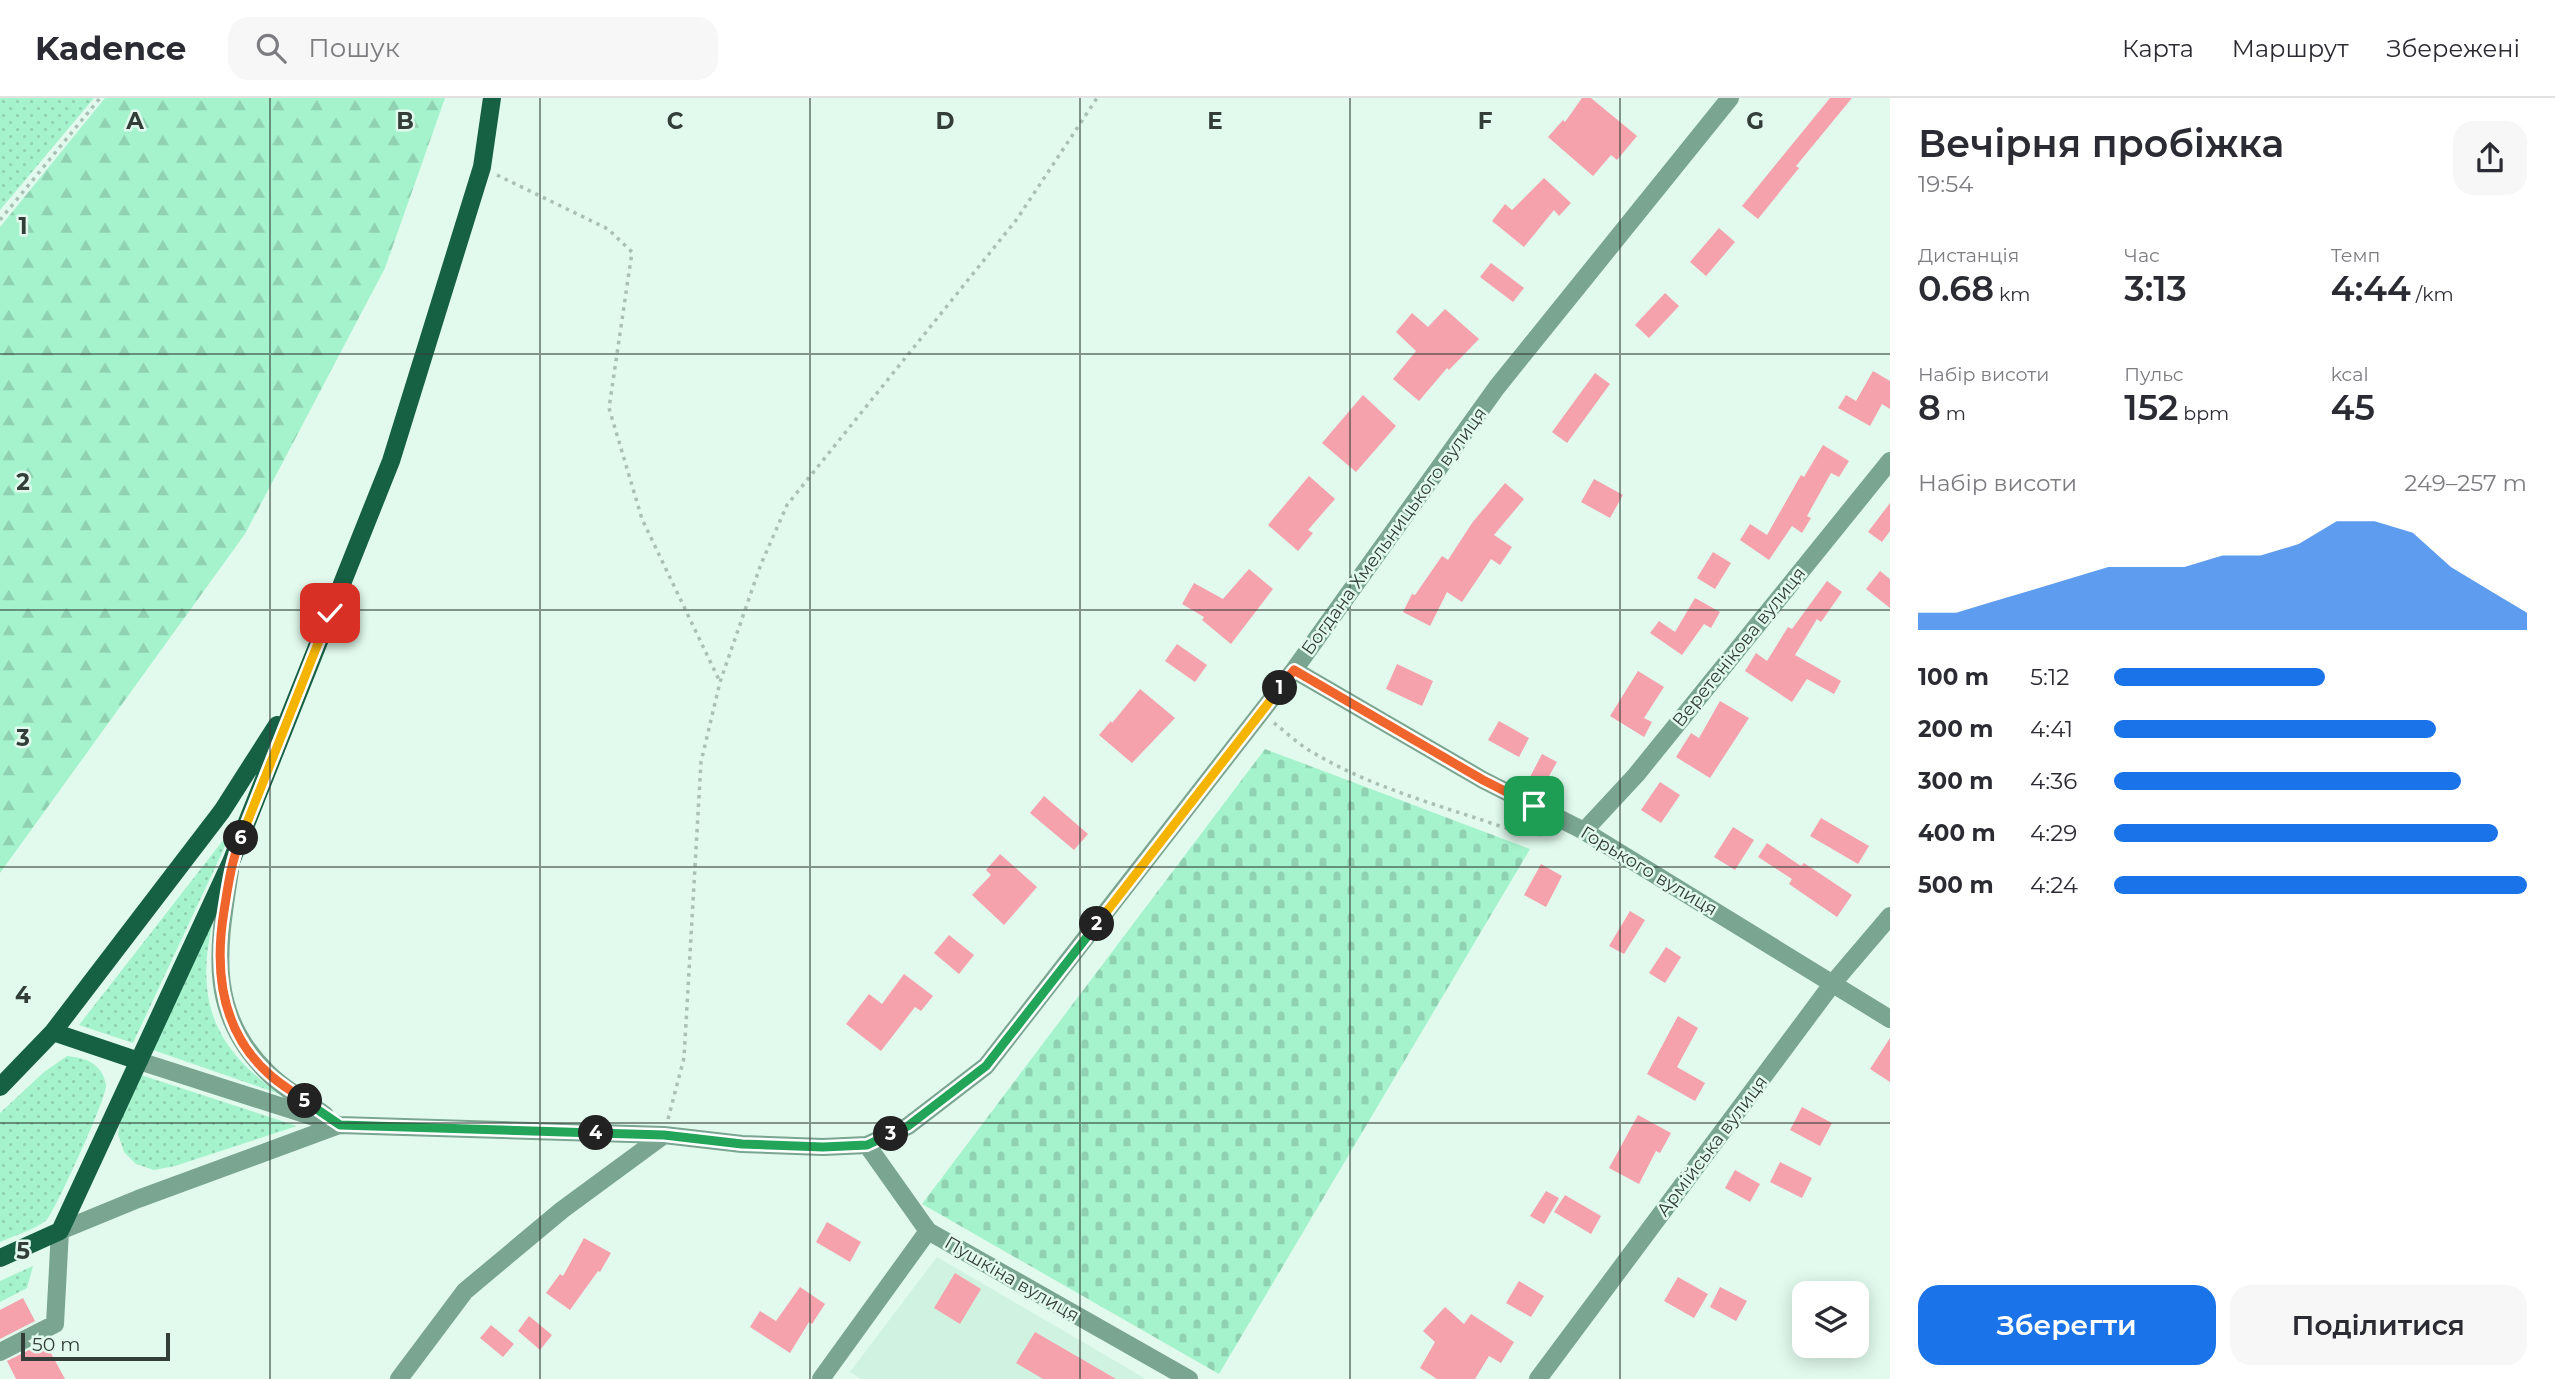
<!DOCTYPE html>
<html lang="uk">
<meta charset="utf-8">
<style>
:root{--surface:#fff;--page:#f7f7f7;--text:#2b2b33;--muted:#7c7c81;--line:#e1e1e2;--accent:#1a73e8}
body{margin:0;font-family:Montserrat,sans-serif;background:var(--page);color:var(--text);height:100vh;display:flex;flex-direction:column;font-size:26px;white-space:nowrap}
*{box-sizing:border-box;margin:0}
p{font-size:23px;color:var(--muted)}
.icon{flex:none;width:38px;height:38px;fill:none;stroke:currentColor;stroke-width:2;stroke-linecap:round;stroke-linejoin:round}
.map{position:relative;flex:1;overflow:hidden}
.details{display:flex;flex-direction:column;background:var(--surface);width:665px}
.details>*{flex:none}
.buttons{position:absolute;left:1792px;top:1183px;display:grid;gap:14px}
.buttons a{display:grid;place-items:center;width:77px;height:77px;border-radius:14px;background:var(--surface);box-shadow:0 4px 18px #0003;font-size:35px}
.scale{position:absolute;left:21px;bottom:18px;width:149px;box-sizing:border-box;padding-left:7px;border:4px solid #343e39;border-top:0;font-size:19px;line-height:24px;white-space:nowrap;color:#343e39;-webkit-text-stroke:5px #e1faed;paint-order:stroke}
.pin{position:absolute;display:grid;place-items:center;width:60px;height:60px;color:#fff;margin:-30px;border-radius:14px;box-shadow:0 4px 10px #0006}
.km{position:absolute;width:35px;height:35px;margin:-18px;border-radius:50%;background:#222;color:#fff;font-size:19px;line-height:35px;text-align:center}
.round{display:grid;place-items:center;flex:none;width:74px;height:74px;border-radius:21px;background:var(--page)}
.overview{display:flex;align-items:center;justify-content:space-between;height:119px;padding:0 28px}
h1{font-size:38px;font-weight:600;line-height:52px}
.metrics{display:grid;grid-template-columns:repeat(3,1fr);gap:10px;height:119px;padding:7px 28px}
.metrics div{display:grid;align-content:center}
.metrics b{font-size:35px;font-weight:600}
.metrics small{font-size:19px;font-weight:400}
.metrics p{font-size:19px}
.chart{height:196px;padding:14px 28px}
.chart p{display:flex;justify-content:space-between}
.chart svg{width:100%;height:126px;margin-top:7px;fill:var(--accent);opacity:.7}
.action{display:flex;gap:14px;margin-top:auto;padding:14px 28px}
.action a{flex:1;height:80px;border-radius:21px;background:var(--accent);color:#fff;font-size:28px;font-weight:600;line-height:80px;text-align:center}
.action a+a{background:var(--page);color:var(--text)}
ul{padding:0 28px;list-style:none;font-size:23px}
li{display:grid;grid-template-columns:112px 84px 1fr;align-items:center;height:52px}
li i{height:18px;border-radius:9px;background:var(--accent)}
header{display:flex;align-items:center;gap:42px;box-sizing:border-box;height:98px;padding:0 35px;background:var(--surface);border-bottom:2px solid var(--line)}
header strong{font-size:33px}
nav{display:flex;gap:38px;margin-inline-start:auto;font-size:24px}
.search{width:490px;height:63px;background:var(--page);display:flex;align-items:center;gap:18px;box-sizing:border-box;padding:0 24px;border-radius:21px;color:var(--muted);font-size:26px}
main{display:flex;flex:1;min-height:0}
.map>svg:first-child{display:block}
</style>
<header>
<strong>Kadence</strong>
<div class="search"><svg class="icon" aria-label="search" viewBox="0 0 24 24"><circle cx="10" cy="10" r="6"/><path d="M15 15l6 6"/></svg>Пошук</div>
<nav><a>Карта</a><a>Маршрут</a><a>Збережені</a></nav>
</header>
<main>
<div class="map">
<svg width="1890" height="1281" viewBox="0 0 1890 1281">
<defs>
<pattern id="grass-dots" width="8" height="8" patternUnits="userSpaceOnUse" patternTransform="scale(1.75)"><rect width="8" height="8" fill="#a5f3cd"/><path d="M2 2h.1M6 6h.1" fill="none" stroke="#8fd1b1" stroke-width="1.8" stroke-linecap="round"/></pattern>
<pattern id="forest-firs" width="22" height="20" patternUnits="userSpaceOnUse" patternTransform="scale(1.75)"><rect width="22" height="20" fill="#a5f3cd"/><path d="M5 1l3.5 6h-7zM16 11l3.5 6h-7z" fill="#8fd1b1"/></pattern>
<pattern id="cemetery-stones" width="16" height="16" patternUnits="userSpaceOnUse" patternTransform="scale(1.75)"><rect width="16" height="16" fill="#a5f3cd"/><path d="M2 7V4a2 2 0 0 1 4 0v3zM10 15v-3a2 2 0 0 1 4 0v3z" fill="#8fd1b1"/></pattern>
</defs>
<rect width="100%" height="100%" fill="#e1faed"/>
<path fill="#d0f2e0" d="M 937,1159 L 1146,1281 L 861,1281 L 850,1274 Z"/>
<path fill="url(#grass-dots)" d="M 0,0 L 94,0 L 0,112 Z
M 235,727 L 133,945 L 79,927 Z
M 214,819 C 194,899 212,950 280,996 L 153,952 Z
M 67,958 C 86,960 102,965 106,987 C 108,997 57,1108 48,1120 C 42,1129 11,1139 0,1144 L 0,1015 L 44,974 Z
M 141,977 L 297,1028 L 175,1068 L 154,1072 L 136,1066 L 124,1054 L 118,1036 L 121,1019 Z
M 33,1168 L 27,1190 L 0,1204 L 0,1183 Z"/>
<path fill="url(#forest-firs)" d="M 105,0 L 445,0 L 385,170 L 245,436 L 0,775 L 0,129 Z"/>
<path fill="url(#cemetery-stones)" d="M 1265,651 L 1530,751 L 1219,1276 L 922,1106 Z"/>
<path fill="#f5a2ad" d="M 1582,0 L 1591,0 L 1637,38 L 1617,62 L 1611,57 L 1593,78 L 1548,39 L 1563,22 L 1565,24 Z
M 1830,0 L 1852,0 L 1796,68 L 1799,70 L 1758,121 L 1742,108 Z
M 1544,80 L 1571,105 L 1559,118 L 1554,112 L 1524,149 L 1492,123 L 1505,106 L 1512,112 Z
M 1719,130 L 1735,144 L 1706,178 L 1690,164 Z
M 1491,165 L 1524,190 L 1513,204 L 1480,179 Z
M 1665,195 L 1679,208 L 1649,240 L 1635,227 Z
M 1445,211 L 1479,241 L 1449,272 L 1447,270 L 1419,303 L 1393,281 L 1416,253 L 1396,234 L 1412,215 L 1428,229 Z
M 1873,273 L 1890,283 L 1890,311 L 1882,306 L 1870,328 L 1838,310 L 1846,297 L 1856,303 Z
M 1595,275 L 1610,286 L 1567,345 L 1552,334 Z
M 1363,297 L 1396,328 L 1356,374 L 1322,345 Z
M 1823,347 L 1849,363 L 1839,379 L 1831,375 L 1807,418 L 1811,420 L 1802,435 L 1792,428 L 1769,462 L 1740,442 L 1750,426 L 1767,437 L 1801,377 L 1804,379 Z
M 1309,378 L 1335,401 L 1308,432 L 1313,435 L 1298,453 L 1268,427 Z
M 1594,381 L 1623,397 L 1610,420 L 1581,404 Z
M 1505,385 L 1524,401 L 1494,437 L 1512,449 L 1500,467 L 1491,461 L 1462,504 L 1447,494 L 1430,528 L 1403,514 L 1412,496 L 1415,497 L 1442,458 L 1448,462 L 1472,425 Z
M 1890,405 L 1890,433 L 1882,444 L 1868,434 Z
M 1713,454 L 1731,465 L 1715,491 L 1697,480 Z
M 1249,471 L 1273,491 L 1231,546 L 1202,522 L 1204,519 L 1182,506 L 1194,485 L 1223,501 Z
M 1880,473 L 1890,481 L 1890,510 L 1866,491 Z
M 1827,483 L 1842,494 L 1821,524 L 1817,521 L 1795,557 L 1841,583 L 1834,596 L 1807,581 L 1792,604 L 1745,573 L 1756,555 L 1767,563 L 1788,529 L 1792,531 Z
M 1695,500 L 1720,514 L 1711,530 L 1704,526 L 1682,557 L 1650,535 L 1659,523 L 1675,534 Z
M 1177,546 L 1207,567 L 1195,584 L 1165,563 Z
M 1397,566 L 1433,583 L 1422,608 L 1386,591 Z
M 1638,573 L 1664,589 L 1644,620 L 1652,624 L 1644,639 L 1610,618 Z
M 1140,591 L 1175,620 L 1132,665 L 1099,637 L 1111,623 L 1112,625 Z
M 1720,603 L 1749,620 L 1710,680 L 1676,659 L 1691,635 L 1699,640 Z
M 1499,623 L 1529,640 L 1519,659 L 1488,642 Z
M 1542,656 L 1557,664 L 1544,687 L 1530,679 Z
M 1660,684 L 1680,697 L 1661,725 L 1641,712 Z
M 1044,698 L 1088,736 L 1074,752 L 1030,715 Z
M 1821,720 L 1869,748 L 1858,766 L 1810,738 Z
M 1733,729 L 1754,742 L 1735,772 L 1714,759 Z
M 1767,745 L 1801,768 L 1804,765 L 1852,797 L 1837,819 L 1789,786 L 1792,781 L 1758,759 Z
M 1000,756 L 1037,789 L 1004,827 L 972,797 L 991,777 L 986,772 Z
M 1541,766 L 1562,778 L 1546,809 L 1524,797 Z
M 1630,813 L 1645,822 L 1624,856 L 1609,848 Z
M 949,837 L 974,857 L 959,876 L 934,855 Z
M 1666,849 L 1681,859 L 1665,885 L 1649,875 Z
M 904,876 L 933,898 L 921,913 L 915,909 L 881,953 L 846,926 L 869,896 L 882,906 Z
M 1678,918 L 1698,930 L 1677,969 L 1705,985 L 1695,1003 L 1647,976 Z
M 1890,940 L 1890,984 L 1870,971 Z
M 1802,1009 L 1832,1025 L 1820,1048 L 1790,1032 Z
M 1638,1017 L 1671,1035 L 1660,1055 L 1656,1053 L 1639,1086 L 1609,1070 Z
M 1780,1064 L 1812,1080 L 1802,1100 L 1770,1084 Z
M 1735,1072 L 1760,1086 L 1750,1104 L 1725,1090 Z
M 1546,1093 L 1559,1100 L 1544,1126 L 1530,1118 Z
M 1565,1097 L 1601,1118 L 1591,1136 L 1554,1114 Z
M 827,1124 L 861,1144 L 850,1164 L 816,1144 Z
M 584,1140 L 611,1155 L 600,1174 L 598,1173 L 570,1212 L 546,1195 L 560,1176 L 563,1178 Z
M 955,1175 L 981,1191 L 960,1226 L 934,1210 Z
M 1678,1179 L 1708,1196 L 1694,1220 L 1664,1203 Z
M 1519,1183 L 1544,1198 L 1531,1219 L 1506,1205 Z
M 800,1189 L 825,1206 L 812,1226 L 809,1224 L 790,1255 L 750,1229 L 760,1213 L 776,1223 Z
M 1720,1189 L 1747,1203 L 1736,1223 L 1710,1209 Z
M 23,1200 L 35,1223 L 0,1241 L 0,1212 Z
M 1445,1209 L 1464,1226 L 1471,1216 L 1514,1244 L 1501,1265 L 1489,1258 L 1475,1281 L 1437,1281 L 1420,1270 L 1435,1244 L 1423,1233 Z
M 529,1218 L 552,1237 L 540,1252 L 518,1233 Z
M 491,1227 L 514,1246 L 503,1259 L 480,1240 Z
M 1035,1234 L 1116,1281 L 1043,1281 L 1016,1265 Z
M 45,1244 L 65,1281 L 16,1281 L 7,1263 Z"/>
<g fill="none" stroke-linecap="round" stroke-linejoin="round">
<path stroke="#abc0b5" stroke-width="3.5" stroke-dasharray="3.5 5" stroke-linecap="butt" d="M 497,77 L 608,131 L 632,154 L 609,310 L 642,421 L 720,584
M 0,122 L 100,0
M 1274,625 C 1286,634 1298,646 1312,654 C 1362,684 1420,702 1476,720 C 1498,727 1525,739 1548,736
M 668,1021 L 684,960 L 701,664 L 720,584 L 761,466 L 787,407 L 1017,121 L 1097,0"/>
<path stroke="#7aa590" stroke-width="18" d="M 1294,572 L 1483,682 L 1584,733 L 1890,921
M 1584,733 L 1636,677 L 1890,363
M 230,773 C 218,851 206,914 268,975 C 284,991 307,1004 325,1017
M 139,963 L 339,1027 L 664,1037 L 742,1046 L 823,1049 L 867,1047 L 908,1028 L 986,968 L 1294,572 L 1497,289 L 1730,0
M 867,1047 L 928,1133 L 1189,1281
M 0,1254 L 55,1226 L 60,1133 L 138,1101 L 339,1027
M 399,1281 L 465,1193 L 562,1112 L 664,1037
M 821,1281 L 928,1133
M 1538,1281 L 1833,885 L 1890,818"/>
<path stroke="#166044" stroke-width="18" d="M 53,934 L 139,963
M 0,989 L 53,934 L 222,713 L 277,627
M 0,1160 L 60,1133 L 231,764 L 391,363 L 482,69 L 492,0"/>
</g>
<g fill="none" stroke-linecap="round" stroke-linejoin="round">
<defs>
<path id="split-1" d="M 1280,590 L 1294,572 L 1483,682 L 1534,708"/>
<path id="split-2" d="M 1097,826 L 1280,590"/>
<path id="split-3" d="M 891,1036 L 908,1028 L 986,968 L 1097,826"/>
<path id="split-4" d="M 596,1035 L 664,1037 L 742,1046 L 823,1049 L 867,1047 L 891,1036"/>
<path id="split-5" d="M 305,1003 L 340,1027 L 596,1035"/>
<path id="split-6" d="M 241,740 C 231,764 228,788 224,813 C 214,874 221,934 270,977 C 281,987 294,994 305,1003"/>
<path id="split-7" d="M 241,740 L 330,515"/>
</defs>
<use href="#split-1" stroke="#fff" stroke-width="14"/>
<use href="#split-2" stroke="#fff" stroke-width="14"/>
<use href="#split-3" stroke="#fff" stroke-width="14"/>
<use href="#split-4" stroke="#fff" stroke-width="14"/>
<use href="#split-5" stroke="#fff" stroke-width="14"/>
<use href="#split-6" stroke="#fff" stroke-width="14"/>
<use href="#split-7" stroke="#fff" stroke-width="14"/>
<use href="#split-1" stroke="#f0652b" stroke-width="9"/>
<use href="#split-2" stroke="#f5b400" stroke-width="9"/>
<use href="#split-3" stroke="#22a559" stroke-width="9"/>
<use href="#split-4" stroke="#22a559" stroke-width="9"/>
<use href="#split-5" stroke="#22a559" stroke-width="9"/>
<use href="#split-6" stroke="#f0652b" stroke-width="9"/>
<use href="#split-7" stroke="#f5b400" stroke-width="9"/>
</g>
<path fill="none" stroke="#343e39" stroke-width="2" stroke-opacity="0.55" d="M 270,0 L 270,1281M 540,0 L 540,1281M 810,0 L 810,1281M 1080,0 L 1080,1281M 1350,0 L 1350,1281M 1620,0 L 1620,1281M 0,256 L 1890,256M 0,512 L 1890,512M 0,769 L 1890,769M 0,1025 L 1890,1025"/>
<g text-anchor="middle" stroke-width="5" stroke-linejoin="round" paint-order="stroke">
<g font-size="18" fill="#343e39" stroke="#e1faed">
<text transform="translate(1394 433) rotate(-54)" y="6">Богдана Хмельницького вулиця</text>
<text transform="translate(1739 549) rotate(-51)" y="6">Веретенікова вулиця</text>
<text transform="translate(1649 773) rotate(31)" y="6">Горького вулиця</text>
<text transform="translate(1712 1048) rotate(-53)" y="6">Армійська вулиця</text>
<text transform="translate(1012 1181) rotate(30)" y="6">Пушкіна вулиця</text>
</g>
</g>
<g font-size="23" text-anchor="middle" font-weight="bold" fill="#343e39" stroke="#e1faed" stroke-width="5" stroke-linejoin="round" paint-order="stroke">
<text x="135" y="31">A</text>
<text x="405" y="31">B</text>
<text x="675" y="31">C</text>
<text x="945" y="31">D</text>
<text x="1215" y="31">E</text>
<text x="1485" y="31">F</text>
<text x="1755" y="31">G</text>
<text x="23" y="136">1</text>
<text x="23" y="392">2</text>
<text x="23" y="648">3</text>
<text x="23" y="905">4</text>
<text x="23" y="1161">5</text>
</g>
</svg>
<div class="buttons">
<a><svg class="icon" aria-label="layers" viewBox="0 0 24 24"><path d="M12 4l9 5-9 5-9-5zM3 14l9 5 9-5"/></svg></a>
</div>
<div class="scale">50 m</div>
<div class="pin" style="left:1534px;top:708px;background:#1e9e55"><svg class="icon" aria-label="arrive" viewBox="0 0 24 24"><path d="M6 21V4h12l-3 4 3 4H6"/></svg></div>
<div class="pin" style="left:330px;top:515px;background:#d93025"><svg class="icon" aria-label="check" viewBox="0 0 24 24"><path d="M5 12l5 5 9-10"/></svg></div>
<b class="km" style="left:1280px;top:590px">1</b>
<b class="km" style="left:1097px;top:826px">2</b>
<b class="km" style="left:891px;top:1036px">3</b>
<b class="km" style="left:596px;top:1035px">4</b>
<b class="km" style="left:305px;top:1003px">5</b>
<b class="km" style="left:241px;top:740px">6</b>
</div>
<section class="details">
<div class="overview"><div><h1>Вечірня пробіжка</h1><p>19:54</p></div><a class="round"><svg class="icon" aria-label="share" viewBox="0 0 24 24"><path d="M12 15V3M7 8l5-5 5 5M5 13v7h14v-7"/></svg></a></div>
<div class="metrics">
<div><p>Дистанція</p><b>0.68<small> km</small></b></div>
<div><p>Час</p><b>3:13</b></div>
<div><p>Темп</p><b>4:44<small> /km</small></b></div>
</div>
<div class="metrics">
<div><p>Набір висоти</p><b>8<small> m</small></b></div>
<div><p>Пульс</p><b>152<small> bpm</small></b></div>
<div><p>kcal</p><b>45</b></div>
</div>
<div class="chart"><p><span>Набір висоти</span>249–257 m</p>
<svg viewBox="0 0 160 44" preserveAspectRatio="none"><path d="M0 44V38L10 38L20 34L30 30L40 26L50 22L60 22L70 22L80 18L90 18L100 14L110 6L120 6L130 10L140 22L150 30L160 38V44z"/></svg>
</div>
<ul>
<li><b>100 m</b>5:12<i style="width:51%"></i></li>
<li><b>200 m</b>4:41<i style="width:78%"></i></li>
<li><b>300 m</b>4:36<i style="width:84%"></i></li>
<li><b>400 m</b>4:29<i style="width:93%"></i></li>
<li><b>500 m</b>4:24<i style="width:100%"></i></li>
</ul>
<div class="action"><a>Зберегти</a><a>Поділитися</a></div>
</section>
</main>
